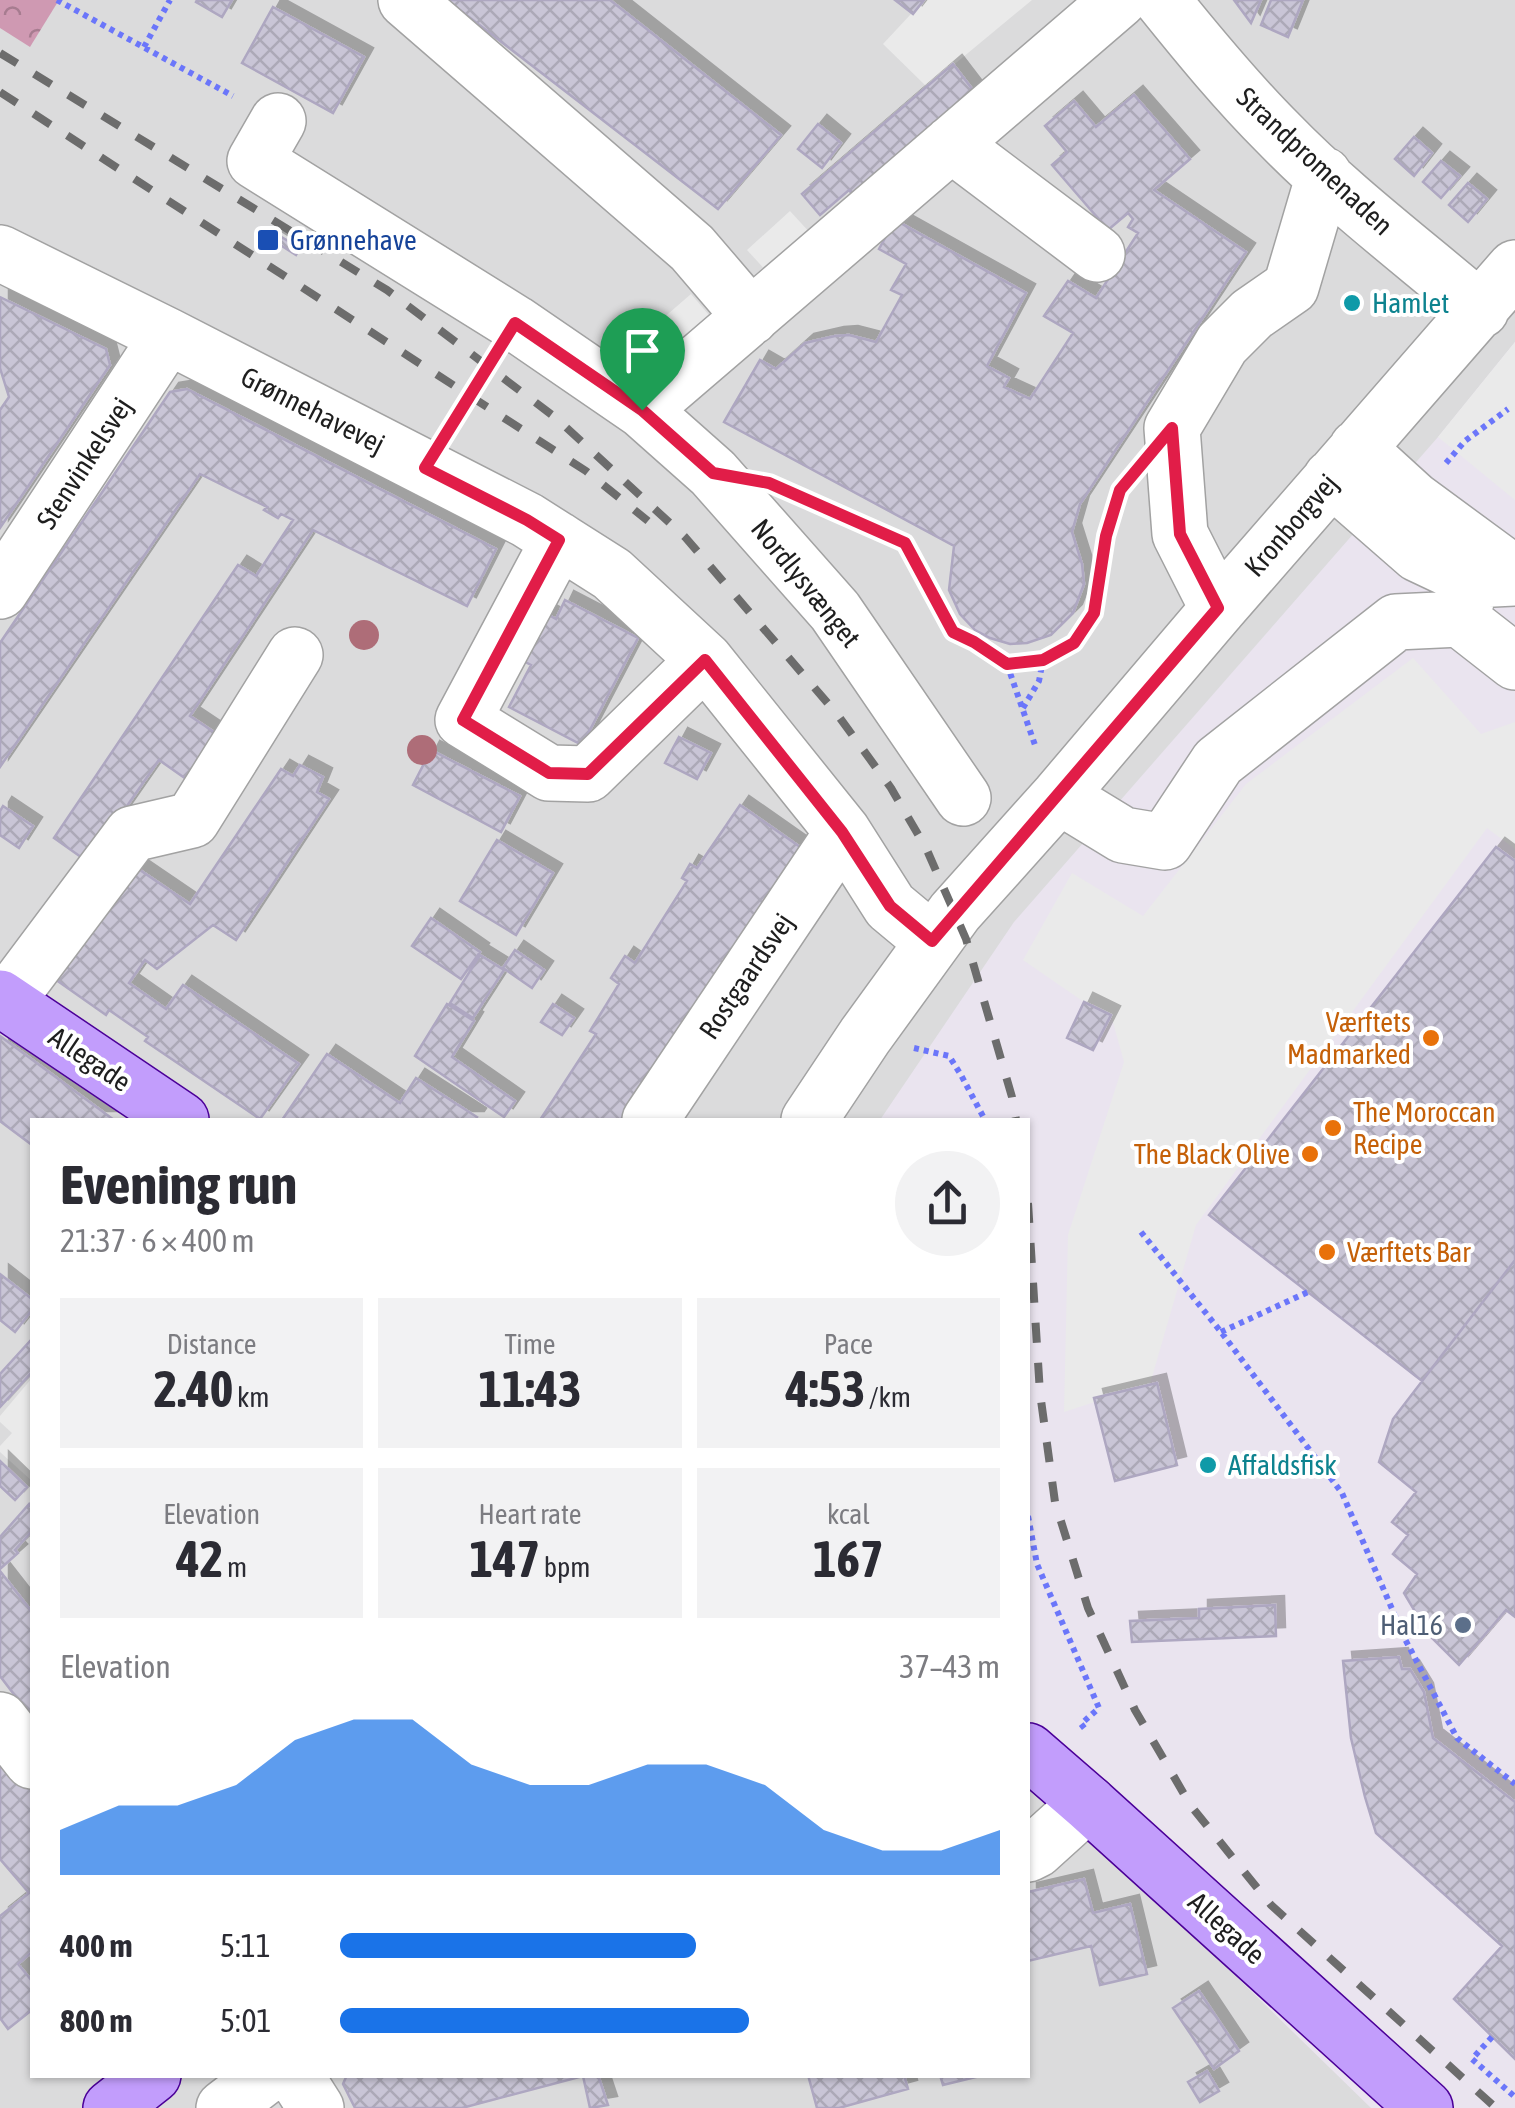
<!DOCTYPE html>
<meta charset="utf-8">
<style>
:root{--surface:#fff;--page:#f2f2f3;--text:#2b2b33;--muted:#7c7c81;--accent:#1a73e8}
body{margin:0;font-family:"Asap Condensed",sans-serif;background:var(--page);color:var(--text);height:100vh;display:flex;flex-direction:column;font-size:38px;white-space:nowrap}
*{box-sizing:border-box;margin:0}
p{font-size:32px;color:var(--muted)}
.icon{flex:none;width:55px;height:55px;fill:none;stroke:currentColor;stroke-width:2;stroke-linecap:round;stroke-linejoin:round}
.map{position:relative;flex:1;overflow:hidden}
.panel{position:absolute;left:30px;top:1118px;width:1000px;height:960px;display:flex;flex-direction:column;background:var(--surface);border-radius:0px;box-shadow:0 2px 8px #0004}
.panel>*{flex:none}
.pin{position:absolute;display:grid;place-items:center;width:85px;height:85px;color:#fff;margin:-102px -42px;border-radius:50% 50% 50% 0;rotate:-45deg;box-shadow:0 0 10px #0007}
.pin .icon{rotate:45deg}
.round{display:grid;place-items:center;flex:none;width:105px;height:105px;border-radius:52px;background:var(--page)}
.headline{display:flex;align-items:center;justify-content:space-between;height:170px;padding:0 30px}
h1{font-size:55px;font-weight:700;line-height:75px}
.stats{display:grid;grid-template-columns:repeat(3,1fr);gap:15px;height:170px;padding:10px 30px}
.stats div{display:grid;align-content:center;border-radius:0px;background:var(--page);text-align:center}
.stats b{font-size:50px;font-weight:700}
.stats small{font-size:28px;font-weight:400}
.stats p{font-size:28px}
.chart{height:280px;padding:20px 30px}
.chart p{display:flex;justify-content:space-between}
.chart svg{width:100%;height:180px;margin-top:10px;fill:var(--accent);opacity:.7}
ul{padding:0 30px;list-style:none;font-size:32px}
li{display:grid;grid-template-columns:160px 120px 1fr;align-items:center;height:75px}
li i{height:25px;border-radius:12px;background:var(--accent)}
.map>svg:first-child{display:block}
</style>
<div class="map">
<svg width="1515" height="2108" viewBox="0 0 1515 2108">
<defs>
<pattern id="forest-crowns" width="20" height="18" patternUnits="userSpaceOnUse" patternTransform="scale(2.5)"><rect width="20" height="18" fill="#cf99b2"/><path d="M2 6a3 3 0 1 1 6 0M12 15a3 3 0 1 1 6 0" fill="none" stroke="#a77c90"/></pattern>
<pattern id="building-cross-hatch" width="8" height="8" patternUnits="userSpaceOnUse" patternTransform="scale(2.5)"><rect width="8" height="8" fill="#c9c5d6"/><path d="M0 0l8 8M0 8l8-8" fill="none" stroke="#aca9b7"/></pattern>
<filter id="shadow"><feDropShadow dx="9" dy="-9" stdDeviation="0" flood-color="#0004"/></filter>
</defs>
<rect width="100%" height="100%" fill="#eae4ef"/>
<path fill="#dbdbdc" d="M 0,0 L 1515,0 L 1515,342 L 1438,437 L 1014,922 L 880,1120 L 32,1120 L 32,2075 L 1028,2075 L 1028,1790 L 1135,1878 L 1371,2108 L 0,2108 Z"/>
<path fill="url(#forest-crowns)" d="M 0,0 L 59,0 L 30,47 L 0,28 Z"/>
<path fill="#eaeaea" d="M 924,0 L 1032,0 L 927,87 L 883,44 Z
M 790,211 L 812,235 L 769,274 L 747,250 Z
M 691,294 L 714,321 L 640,385 L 617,358 Z
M 1515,342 L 1515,500 L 1438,437 Z
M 1413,658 L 1481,734 L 1515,722 L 1515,849 L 1487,828 L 1196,1225 L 1150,1384 L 1064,1412 L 1068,1235 L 1124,1062 L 1111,1015 L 1084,1002 L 1023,960 L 1072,873 L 1143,916 L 1246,784 Z
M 32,1378 L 32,1481 L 0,1452 L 0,1446 L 12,1433 L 0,1422 L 0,1416 Z"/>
<path fill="url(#building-cross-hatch)" stroke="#aea7c1" stroke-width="2.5" filter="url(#shadow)" d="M 197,0 L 232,0 L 222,17 L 196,2 Z
M 447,0 L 610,0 L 781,135 L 718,209 Z
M 895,0 L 924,0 L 913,14 Z
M 1234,0 L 1261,0 L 1251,23 Z
M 1271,0 L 1303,0 L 1288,37 L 1261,25 Z
M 273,7 L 364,57 L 333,113 L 242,63 Z
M 953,64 L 976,94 L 855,198 L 849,190 L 820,215 L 802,194 Z
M 1134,95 L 1190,159 L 1154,190 L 1246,252 L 1080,504 L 1072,532 L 1082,564 L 1084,584 L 1073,613 L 1051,635 L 1027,643 L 1010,644 L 990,638 L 975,630 L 960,614 L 949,590 L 954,546 L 724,422 L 760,360 L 776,369 L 805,343 L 835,336 L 849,335 L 876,342 L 902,295 L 891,290 L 906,264 L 879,249 L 895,220 L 1026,293 L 987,366 L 1009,378 L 1004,387 L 1030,399 L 1073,333 L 1044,316 L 1068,281 L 1096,298 L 1138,233 L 1128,227 L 1133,219 L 1128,213 L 1108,230 L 1052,165 L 1067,152 L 1045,126 L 1074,101 L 1096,127 Z
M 818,124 L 841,143 L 822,168 L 798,149 Z
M 1414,137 L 1432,153 L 1414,176 L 1395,159 Z
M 1441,161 L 1460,176 L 1441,198 L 1423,182 Z
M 1468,183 L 1487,199 L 1468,222 L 1449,205 Z
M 278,235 L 300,248 L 296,255 L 274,241 Z
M 0,297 L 106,349 L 110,365 L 0,528 L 0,410 L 9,397 L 0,368 Z
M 187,389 L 496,549 L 467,606 L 313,530 L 190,716 L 220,736 L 189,781 L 159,760 L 88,862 L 54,838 L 238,565 L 256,576 L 293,520 L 281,514 L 278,518 L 264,510 L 267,507 L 200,474 L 0,767 L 0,643 L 170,392 Z
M 565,600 L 638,638 L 582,745 L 509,707 L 531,665 L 512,655 L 536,608 L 556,619 Z
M 679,737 L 711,753 L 697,779 L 665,763 Z
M 431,750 L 520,796 L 501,832 L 413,785 Z
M 300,765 L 323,777 L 317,792 L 329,799 L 236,940 L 213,925 L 157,969 L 145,960 L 129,983 L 166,1009 L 183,985 L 299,1064 L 260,1119 L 145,1041 L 148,1037 L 109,1010 L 106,1015 L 42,970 L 131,864 L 190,904 L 281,769 L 293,776 Z
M 740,805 L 803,849 L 622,1120 L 540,1120 L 596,1034 L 590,1031 L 619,984 L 611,978 L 625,956 L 635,963 L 687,881 L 682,878 L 690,864 L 697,868 Z
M 3,806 L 33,826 L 19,848 L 0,835 L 0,811 Z
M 497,840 L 553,873 L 516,935 L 460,901 Z
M 1496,847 L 1515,861 L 1515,1260 L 1422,1381 L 1209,1215 Z
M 431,918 L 480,952 L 461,979 L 412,946 Z
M 515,950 L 544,970 L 532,988 L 503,968 Z
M 480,955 L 504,970 L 473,1018 L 450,1003 Z
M 1084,1002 L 1111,1015 L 1093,1050 L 1067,1038 Z
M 447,1004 L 474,1021 L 452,1057 L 515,1101 L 504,1117 L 415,1056 Z
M 553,1004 L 574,1018 L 562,1035 L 541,1022 Z
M 0,1036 L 114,1120 L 32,1120 L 32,1145 L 0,1121 Z
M 327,1054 L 400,1103 L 416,1078 L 477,1117 L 475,1120 L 282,1120 Z
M 1515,1260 L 1515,1617 L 1506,1610 L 1459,1665 L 1429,1635 L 1404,1593 L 1417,1574 L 1393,1554 L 1408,1535 L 1392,1522 L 1416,1492 L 1379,1462 L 1393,1419 Z
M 0,1274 L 32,1299 L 32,1310 L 15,1332 L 0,1320 Z
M 30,1341 L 32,1343 L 32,1372 L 0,1407 L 0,1374 Z
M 1157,1383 L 1177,1465 L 1115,1481 L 1094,1398 Z
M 0,1461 L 27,1487 L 15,1500 L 0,1486 Z
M 29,1504 L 32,1509 L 32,1531 L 15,1550 L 18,1553 L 0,1569 L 0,1537 Z
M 0,1571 L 32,1612 L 32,1718 L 0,1676 Z
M 1275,1605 L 1276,1636 L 1132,1642 L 1130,1621 L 1199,1618 L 1199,1609 Z
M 1399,1657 L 1402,1669 L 1410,1669 L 1424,1692 L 1433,1738 L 1515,1802 L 1515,2059 L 1454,1999 L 1502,1946 L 1376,1833 L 1365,1797 L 1351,1738 L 1343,1661 Z
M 0,1748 L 32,1789 L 32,1952 L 18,1964 L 32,1981 L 32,2010 L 8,2029 L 0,2018 L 0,1916 L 29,1893 L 0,1859 Z
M 1084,1879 L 1093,1913 L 1130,1904 L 1147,1974 L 1100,1985 L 1091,1946 L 1028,1961 L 1028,1892 Z
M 1199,1991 L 1239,2051 L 1214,2069 L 1173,2008 Z
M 1207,2071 L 1219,2091 L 1200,2102 L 1188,2082 Z
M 347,2075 L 598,2075 L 608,2105 L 590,2108 L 583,2076 L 462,2108 L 355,2108 L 343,2084 Z
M 808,2075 L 904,2075 L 908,2089 L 839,2108 L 817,2108 Z
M 940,2075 L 984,2075 L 943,2085 Z"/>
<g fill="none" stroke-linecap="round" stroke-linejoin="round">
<defs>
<path id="minor" d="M 406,0 L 692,248 L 751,317
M 1162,0 C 1199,46 1236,91 1278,133 C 1340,197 1413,252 1481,310
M 278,121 L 255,161 L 515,323 L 642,410 L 713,473 L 835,611 L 963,798
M 951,144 L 1097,254
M 0,253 L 168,336 L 527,520 L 612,574 L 705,660 L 843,832 L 890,906 L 932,941
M 642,410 L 1119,0
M 1357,448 L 1414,500 L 1508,569
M 1331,478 L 1418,554 L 1473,580 L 1515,578
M 559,540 L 463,720 L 549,773 L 588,774 L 705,660
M 1472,583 L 1460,619 L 1515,662
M 0,591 L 168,336
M 1218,609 L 1180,534 L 1172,428 L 1222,344 L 1252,314 L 1291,287 L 1324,175
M 1059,796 L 1123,835 L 1165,842 L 1218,762 L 1396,622 L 1460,619
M 6,1002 L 132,834 L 192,820 L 295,655
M 650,1120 L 843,832
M 809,1120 L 865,1036 L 955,912 L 1059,796 L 1218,609 L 1515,268
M 0,1720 L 32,1761
M 1028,1854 L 1036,1850 L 1088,1803
M 295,2075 L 316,2108
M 224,2108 L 267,2075"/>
<path id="major" d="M 0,998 L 181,1120
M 1028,1751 L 1088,1803 L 1425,2108
M 111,2108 L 153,2075"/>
</defs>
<use href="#minor" stroke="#a2a2a2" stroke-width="58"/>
<use href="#major" stroke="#4b0098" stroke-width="58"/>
<path stroke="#6b76fa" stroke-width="6" stroke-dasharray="5 5" stroke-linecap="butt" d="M 57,0 L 233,96
M 144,47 L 170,0
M 449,428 L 488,366
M 1446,463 L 1465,441 L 1508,409
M 805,499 L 905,543 L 953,632 L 974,642 L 1007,664 L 1043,660 L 1074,643 L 1094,613 L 1106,536 L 1120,490 L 1126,482
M 1007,664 L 1036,748
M 1023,708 L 1039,681 L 1043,660
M 914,1048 L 949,1056 L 961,1075 L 985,1120
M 1141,1232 L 1221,1332 L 1342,1493 L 1405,1639 L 1457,1738 L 1515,1784
M 1221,1332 L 1308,1292
M 1028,1516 L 1037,1564 L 1099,1708 L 1081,1724 L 1085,1729
M 1492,2037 L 1472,2059 L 1515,2097"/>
<use href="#minor" stroke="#fff" stroke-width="55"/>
<use href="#major" stroke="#c29dfc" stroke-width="55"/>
<path stroke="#6c6c6c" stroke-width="8" stroke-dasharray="20 20" stroke-linecap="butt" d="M 0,53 L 387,290 L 556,418 L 685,537 L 837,714 L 891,788 L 926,848 L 966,939 L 1012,1097 L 1016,1120
M 0,92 L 586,471 L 648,521
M 1028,1203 L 1040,1393 L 1055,1502 L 1088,1608 L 1135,1710 L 1191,1806 L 1271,1905 L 1496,2108"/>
</g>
<g fill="#ae6d78">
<circle cx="364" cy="635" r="15"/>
<circle cx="422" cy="750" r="15"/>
</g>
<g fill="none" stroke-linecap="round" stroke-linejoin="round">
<defs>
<path id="route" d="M 515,323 L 642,410 L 713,473 L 769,483 L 905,543 L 953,632 L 974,642 L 1007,664 L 1043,660 L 1074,643 L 1094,613 L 1106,536 L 1120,490 L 1172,428 L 1180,534 L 1218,608 L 932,941 L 890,906 L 842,832 L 705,660 L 588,774 L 549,773 L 463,720 L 559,540 L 527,520 L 425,468 Z"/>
</defs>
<use href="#route" stroke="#fff" stroke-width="20"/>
<use href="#route" stroke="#e11d48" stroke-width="12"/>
</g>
<rect fill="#1a4fb4" stroke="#fff" stroke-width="4" x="256" y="228" width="24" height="24" rx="5"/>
<g fill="#0f9aa8" stroke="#fff" stroke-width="4">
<circle cx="1352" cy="303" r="10"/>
<circle cx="1208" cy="1465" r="10"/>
</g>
<g fill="#e8710a" stroke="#fff" stroke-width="4">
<circle cx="1431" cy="1038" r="10"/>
<circle cx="1333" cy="1128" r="10"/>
<circle cx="1310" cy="1154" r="10"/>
<circle cx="1327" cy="1252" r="10"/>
</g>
<circle fill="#5c6f8a" stroke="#fff" stroke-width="4" cx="1463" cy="1625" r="10"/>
<g text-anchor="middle" stroke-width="8" stroke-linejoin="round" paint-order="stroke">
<g font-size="28" fill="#1e1e1e" stroke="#fff">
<text transform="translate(1315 161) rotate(43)" y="10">Strandpromenaden</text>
<text transform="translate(313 410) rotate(27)" y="10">Grønnehavevej</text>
<text transform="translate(84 463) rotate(-57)" y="10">Stenvinkelsvej</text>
<text transform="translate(1291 525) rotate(-49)" y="10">Kronborgvej</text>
<text transform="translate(806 583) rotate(51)" y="10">Nordlysvænget</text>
<text transform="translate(746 976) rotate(-56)" y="10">Rostgaardsvej</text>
<text transform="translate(90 1059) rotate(34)" y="10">Allegade</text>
<text transform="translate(1227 1928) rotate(42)" y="10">Allegade</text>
</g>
<g font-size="28" fill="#164399" stroke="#fff" text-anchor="start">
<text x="290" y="250">Grønnehave</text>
</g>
<g font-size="28" fill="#0d838f" stroke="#fff" text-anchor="start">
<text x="1372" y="313">Hamlet</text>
<text x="1228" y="1475">Affaldsfisk</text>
</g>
<g font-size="28" fill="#c56008" stroke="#fff" text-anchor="end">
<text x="1411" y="1032">Værftets<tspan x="1411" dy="32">Madmarked</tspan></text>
<text x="1353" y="1122" text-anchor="start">The Moroccan<tspan x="1353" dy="32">Recipe</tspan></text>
<text x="1290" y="1164">The Black Olive</text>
<text x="1347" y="1262" text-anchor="start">Værftets Bar</text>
</g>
<g font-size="28" fill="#4e5e75" stroke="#fff" text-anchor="end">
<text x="1443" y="1635">Hal16</text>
</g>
</g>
</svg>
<div class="pin" style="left:642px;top:410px;background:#1e9e55"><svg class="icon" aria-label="arrive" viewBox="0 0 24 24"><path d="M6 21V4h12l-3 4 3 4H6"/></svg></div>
<section class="panel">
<div class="headline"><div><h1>Evening run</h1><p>21:37 · 6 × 400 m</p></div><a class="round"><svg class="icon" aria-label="share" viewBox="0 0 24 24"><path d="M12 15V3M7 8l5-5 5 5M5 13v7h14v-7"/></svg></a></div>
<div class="stats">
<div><p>Distance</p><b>2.40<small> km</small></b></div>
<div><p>Time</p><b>11:43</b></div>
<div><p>Pace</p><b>4:53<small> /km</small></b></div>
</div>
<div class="stats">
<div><p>Elevation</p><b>42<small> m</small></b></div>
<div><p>Heart rate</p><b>147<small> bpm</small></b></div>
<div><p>kcal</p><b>167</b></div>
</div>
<div class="chart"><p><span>Elevation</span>37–43 m</p>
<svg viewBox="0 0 160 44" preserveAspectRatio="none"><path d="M0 44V33L10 27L20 27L30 22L40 11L50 6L60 6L70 17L80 22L90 22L100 17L110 17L120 22L130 33L140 38L150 38L160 33V44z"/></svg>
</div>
<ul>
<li><b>400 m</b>5:11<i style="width:54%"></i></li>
<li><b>800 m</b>5:01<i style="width:62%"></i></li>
</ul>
</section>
</div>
